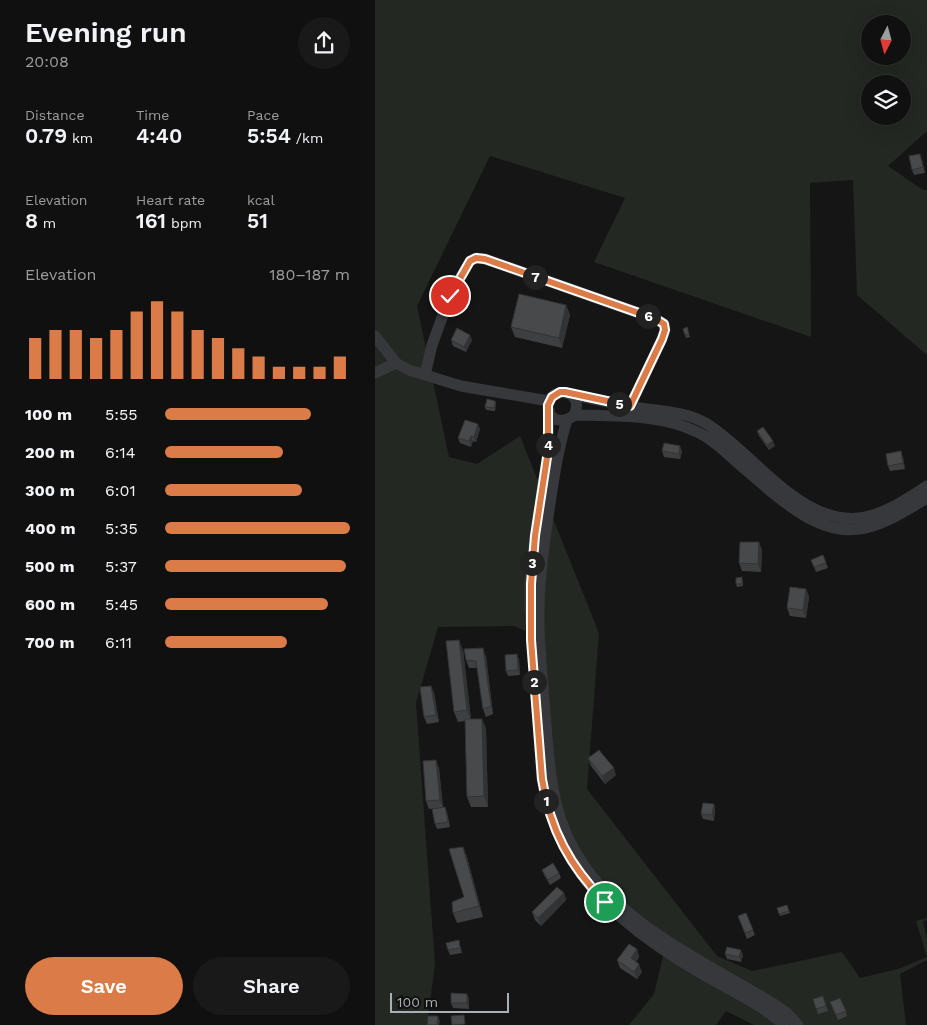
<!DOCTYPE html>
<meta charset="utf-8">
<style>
:root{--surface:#101010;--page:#191919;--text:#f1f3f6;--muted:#9c9d9f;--line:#303030;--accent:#db7b48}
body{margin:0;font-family:"Work Sans",sans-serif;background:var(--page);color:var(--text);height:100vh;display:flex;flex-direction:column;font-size:19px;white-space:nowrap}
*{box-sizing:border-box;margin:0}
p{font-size:16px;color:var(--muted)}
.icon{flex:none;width:28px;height:28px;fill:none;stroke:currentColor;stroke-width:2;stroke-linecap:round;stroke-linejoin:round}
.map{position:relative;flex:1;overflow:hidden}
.side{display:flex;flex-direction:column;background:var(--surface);width:375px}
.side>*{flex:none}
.needle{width:32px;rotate:186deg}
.fabs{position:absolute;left:486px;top:15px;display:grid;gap:10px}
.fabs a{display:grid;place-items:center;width:50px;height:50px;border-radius:50%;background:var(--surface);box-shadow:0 5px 20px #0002,0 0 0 1px var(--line);font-size:25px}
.scale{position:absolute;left:15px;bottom:12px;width:119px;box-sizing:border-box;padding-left:5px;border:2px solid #a8b0b5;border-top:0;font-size:14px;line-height:18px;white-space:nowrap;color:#a8b0b5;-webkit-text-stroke:4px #101011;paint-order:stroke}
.pin{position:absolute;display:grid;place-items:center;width:42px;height:42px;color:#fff;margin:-21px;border:2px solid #fff;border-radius:50%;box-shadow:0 1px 5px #0007}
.km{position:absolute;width:25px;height:25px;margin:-12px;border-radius:50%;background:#222;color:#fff;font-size:14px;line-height:25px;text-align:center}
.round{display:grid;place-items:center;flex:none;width:52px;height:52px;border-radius:26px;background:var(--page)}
.head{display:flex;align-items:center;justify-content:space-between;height:85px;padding:0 25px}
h1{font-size:28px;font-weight:600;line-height:38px}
.figures{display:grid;grid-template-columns:repeat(3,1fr);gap:8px;height:85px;padding:5px 25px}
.figures div{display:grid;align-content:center}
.figures b{font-size:21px;font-weight:600}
.figures small{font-size:14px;font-weight:400}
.figures p{font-size:14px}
.chart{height:140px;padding:10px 25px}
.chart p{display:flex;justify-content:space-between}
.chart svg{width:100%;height:90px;margin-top:5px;stroke:var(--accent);stroke-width:6}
.button{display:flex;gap:10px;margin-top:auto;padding:10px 25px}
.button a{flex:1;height:58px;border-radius:30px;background:var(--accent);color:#fff;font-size:20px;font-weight:600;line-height:58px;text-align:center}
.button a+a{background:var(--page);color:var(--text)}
ul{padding:0 25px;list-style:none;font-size:16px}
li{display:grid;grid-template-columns:80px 60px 1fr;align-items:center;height:38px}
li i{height:12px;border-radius:6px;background:var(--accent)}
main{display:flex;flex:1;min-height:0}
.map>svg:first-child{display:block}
</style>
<main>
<section class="side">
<div class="head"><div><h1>Evening run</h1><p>20:08</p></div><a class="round"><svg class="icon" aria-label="share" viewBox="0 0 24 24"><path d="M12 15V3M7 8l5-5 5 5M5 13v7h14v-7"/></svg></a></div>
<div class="figures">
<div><p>Distance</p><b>0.79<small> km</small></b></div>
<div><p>Time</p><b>4:40</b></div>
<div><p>Pace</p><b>5:54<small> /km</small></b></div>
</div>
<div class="figures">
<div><p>Elevation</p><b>8<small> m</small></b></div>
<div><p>Heart rate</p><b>161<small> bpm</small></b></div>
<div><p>kcal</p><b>51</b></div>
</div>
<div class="chart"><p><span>Elevation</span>180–187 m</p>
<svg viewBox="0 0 160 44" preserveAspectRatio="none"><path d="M5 44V24M15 44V20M25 44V20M35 44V24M45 44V20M55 44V11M65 44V6M75 44V11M85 44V20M95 44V24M105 44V29M115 44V33M125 44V38M135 44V38M145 44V38M155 44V33"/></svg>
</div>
<ul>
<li><b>100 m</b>5:55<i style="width:79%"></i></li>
<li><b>200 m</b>6:14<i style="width:64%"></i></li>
<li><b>300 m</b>6:01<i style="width:74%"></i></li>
<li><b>400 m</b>5:35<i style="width:100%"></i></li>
<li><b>500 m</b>5:37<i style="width:98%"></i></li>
<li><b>600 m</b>5:45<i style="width:88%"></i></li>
<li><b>700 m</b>6:11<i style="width:66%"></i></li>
</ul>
<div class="button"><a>Save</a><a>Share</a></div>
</section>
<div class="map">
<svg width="552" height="1025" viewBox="0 0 552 1025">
<rect width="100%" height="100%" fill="#151516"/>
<path fill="#232822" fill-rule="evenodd" d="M 0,0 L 552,0 L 552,131 L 513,166 L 548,190 L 552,190 L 552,355 L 482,295 L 478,180 L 435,183 L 436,337 L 219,262 L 250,198 L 115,156 L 42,306 L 74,457 L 102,464 L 145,436 L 224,633 L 212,789 L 342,956 L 377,971 L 467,952 L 485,978 L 523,969 L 552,957 L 541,921 L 552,918 L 552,920 L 548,921 L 552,939 L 552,960 L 525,974 L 531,1025 L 379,1025 L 351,1011 L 341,1025 L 254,1025 L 279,994 L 293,936 L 196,862 L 172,741 L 166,638 L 139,626 L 63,627 L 41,703 L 60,964 L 52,1025 L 0,1025 ZM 495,24 L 528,24 L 528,56 L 495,56 ZM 495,84 L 528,84 L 528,116 L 495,116 Z"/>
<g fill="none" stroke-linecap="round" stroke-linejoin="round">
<path stroke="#36383b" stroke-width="11" d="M 0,336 L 21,363 L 34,370 L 86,386 L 174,401
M 0,373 L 21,363
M 50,375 L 57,345 L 75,296 L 95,261 L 101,258 L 110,259 L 281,319 L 289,324 L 290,330 L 287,339 L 255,406
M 194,394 C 215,398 237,403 258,407 C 282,411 311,411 332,424 C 379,453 428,530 491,517 C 513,512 533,498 552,486
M 174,410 L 173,451 L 160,536 L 155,583 L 155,609 L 167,779 C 182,872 244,925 322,971 C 351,988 383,1002 409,1025
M 199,415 C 213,386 165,386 174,412 C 178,423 192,422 199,415 C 239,416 286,414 322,432 C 338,439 351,453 364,464 C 397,492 443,540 491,528 C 514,522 532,510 552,498
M 192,420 C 182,452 178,484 173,517 C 168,553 163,589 164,626 C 165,655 168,684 170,713 C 175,770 175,818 210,867 C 255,929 335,965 399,1004 L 412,1013 L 423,1025"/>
</g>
<path fill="#3d3f40" d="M 547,159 L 550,173 L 539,175 L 537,170 Z
M 191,305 L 195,315 L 187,348 L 140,337 L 136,327 Z
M 312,327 L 315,337 L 311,338 L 308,329 Z
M 76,340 L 97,340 L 91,352 L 78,346 Z
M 120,401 L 121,403 L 120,411 L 111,410 L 110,407 Z
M 105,429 L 101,442 L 98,441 L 96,447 L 85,443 L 83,438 Z
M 382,431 L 400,446 L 394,450 L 384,436 Z
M 287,451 L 307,451 L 305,459 L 289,457 Z
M 528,457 L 530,469 L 515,471 L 513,466 Z
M 387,550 L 386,572 L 367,571 L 364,563 Z
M 448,555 L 453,568 L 441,572 L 436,560 Z
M 368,580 L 368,586 L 362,587 L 361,584 Z
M 431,589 L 434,597 L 431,618 L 415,616 L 412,608 Z
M 88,650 L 96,719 L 107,719 L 111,729 L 113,807 L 96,807 L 92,797 L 90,721 L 83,722 L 79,712 Z
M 142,654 L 144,660 L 145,675 L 133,676 L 131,671 Z
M 111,656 L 118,714 L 111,717 L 108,709 L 102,668 L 94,668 L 91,660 Z
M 56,686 L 59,693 L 64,722 L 52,724 L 49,717 Z
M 213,758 L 241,775 L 230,784 L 216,766 Z
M 64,768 L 68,807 L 70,807 L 72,812 L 75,827 L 62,829 L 60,824 L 64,808 L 54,809 L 51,801 Z
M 339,804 L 340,809 L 339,821 L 328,819 L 326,814 Z
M 92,857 L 108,917 L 82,923 L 78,913 L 89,897 Z
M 167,870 L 184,873 L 186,878 L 175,885 L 169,875 Z
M 189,893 L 191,900 L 166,926 L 160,920 L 157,912 Z
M 412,905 L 415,913 L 405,916 L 402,908 Z
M 371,913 L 380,935 L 372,939 L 363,916 Z
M 85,945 L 87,953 L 75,955 L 73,950 Z
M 262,949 L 264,957 L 261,962 L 267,972 L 262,979 L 245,968 L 242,960 Z
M 350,954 L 368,955 L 366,962 L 352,959 Z
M 92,994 L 94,999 L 94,1009 L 78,1008 L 76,1003 Z
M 448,996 L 453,1011 L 443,1014 L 438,999 Z
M 455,1002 L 471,1011 L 472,1016 L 463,1020 Z"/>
<path fill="#323334" d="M 191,305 L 195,315 L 187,348 L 184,338 Z
M 95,335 L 97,340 L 91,352 L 89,347 Z
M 103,424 L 105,429 L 101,442 L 99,437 Z
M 96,436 L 98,441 L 96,447 L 94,441 Z
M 398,441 L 400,446 L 394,450 L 392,445 Z
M 305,446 L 307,451 L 305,459 L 304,454 Z
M 526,451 L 528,457 L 530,469 L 528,463 Z
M 384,542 L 387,550 L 386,572 L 383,564 Z
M 431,589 L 434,597 L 431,618 L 428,610 Z
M 84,640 L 88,650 L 96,721 L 92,710 Z
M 108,648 L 111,656 L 118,714 L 116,706 Z
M 142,654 L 144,660 L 145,675 L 143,670 Z
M 56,686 L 59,693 L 64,722 L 61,715 Z
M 107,719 L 111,729 L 113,807 L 109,796 Z
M 61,760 L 64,768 L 68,808 L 65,800 Z
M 239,768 L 241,775 L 230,784 L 227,776 Z
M 339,804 L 340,809 L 339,821 L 337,815 Z
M 88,847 L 92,857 L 108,917 L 104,906 Z
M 189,893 L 191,900 L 166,926 L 163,918 Z
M 262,949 L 264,957 L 258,966 L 256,958 Z
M 366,950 L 368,955 L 366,962 L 364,957 Z
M 264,964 L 267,972 L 262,979 L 259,972 Z
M 92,994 L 94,999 L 94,1009 L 92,1003 Z
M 63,1016 L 65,1021 L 64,1025 L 62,1025 Z"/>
<path fill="#47494b" stroke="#323334" d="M 545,154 L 548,167 L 537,170 L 534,156 Z
M 144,294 L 191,305 L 184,338 L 136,327 Z
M 312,327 L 314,334 L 310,335 L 308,329 Z
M 82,328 L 95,335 L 89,347 L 76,340 Z
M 112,399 L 120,401 L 119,408 L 110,407 Z
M 90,420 L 103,424 L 99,437 L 96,436 L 94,441 L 83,438 Z
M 388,427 L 398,441 L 392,445 L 382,431 Z
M 289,443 L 305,446 L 304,454 L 287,451 Z
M 526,451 L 528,463 L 513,466 L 511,454 Z
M 365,542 L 384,542 L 383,564 L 364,563 Z
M 448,555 L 451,563 L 439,567 L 436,560 Z
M 367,577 L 367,584 L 361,584 L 361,578 Z
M 415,587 L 431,589 L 428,610 L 412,608 Z
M 84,640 L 92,710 L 79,712 L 71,641 Z
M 108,648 L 116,706 L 108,709 L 101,661 L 91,660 L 89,649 Z
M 142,654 L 143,670 L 131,671 L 130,655 Z
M 56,686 L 61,715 L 49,717 L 45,687 Z
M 90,719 L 107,719 L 109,796 L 92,797 Z
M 224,750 L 239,768 L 227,776 L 213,758 Z
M 61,760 L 65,800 L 51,801 L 48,761 Z
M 328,803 L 339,804 L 337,815 L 326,814 Z
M 70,807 L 73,822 L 60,824 L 57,809 Z
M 88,847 L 104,906 L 78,913 L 77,902 L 89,897 L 74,849 Z
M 178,863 L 184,873 L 173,880 L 167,870 Z
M 182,887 L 189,893 L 163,918 L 157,912 Z
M 412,905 L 414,911 L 404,914 L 402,908 Z
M 371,913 L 378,930 L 370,933 L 363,916 Z
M 84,940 L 85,948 L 73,950 L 71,943 Z
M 254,944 L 262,949 L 256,958 L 264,964 L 259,972 L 242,960 Z
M 352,947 L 366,950 L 364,957 L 350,954 Z
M 76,993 L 92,994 L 92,1003 L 76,1003 Z
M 448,996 L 451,1006 L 441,1009 L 438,999 Z
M 465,998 L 471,1011 L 461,1015 L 455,1002 Z
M 89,1015 L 90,1024 L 77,1025 L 76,1016 Z
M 53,1016 L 63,1016 L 62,1025 L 52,1025 Z"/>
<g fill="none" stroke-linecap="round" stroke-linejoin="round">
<defs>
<path id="route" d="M 75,296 L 95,261 L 101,258 L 110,259 L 281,319 L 289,324 L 290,330 L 287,339 L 255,406 L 190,392 L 185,392 L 177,397 L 173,405 L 173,451 L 160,536 L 156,584 L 156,640 L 167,779 C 175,830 195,866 230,902"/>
</defs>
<use href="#route" stroke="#fff" stroke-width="10"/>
<use href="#route" stroke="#db7b48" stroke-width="6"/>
</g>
</svg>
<div class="fabs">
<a><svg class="needle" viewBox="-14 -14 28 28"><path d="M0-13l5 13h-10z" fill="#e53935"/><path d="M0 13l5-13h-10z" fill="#9c9d9f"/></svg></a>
<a><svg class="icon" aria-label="layers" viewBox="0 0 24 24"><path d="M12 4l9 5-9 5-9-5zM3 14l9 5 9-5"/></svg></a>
</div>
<div class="scale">100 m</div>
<div class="pin" style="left:230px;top:902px;background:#1e9e55"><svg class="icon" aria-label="arrive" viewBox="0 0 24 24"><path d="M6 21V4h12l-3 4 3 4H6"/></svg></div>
<div class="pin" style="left:75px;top:296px;background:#d93025"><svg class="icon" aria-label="check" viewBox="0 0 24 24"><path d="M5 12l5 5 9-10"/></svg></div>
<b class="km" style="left:171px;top:801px">1</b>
<b class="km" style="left:159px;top:682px">2</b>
<b class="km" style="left:157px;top:563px">3</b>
<b class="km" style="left:173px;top:445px">4</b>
<b class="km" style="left:244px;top:404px">5</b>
<b class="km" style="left:273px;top:316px">6</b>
<b class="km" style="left:160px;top:277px">7</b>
</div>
</main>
